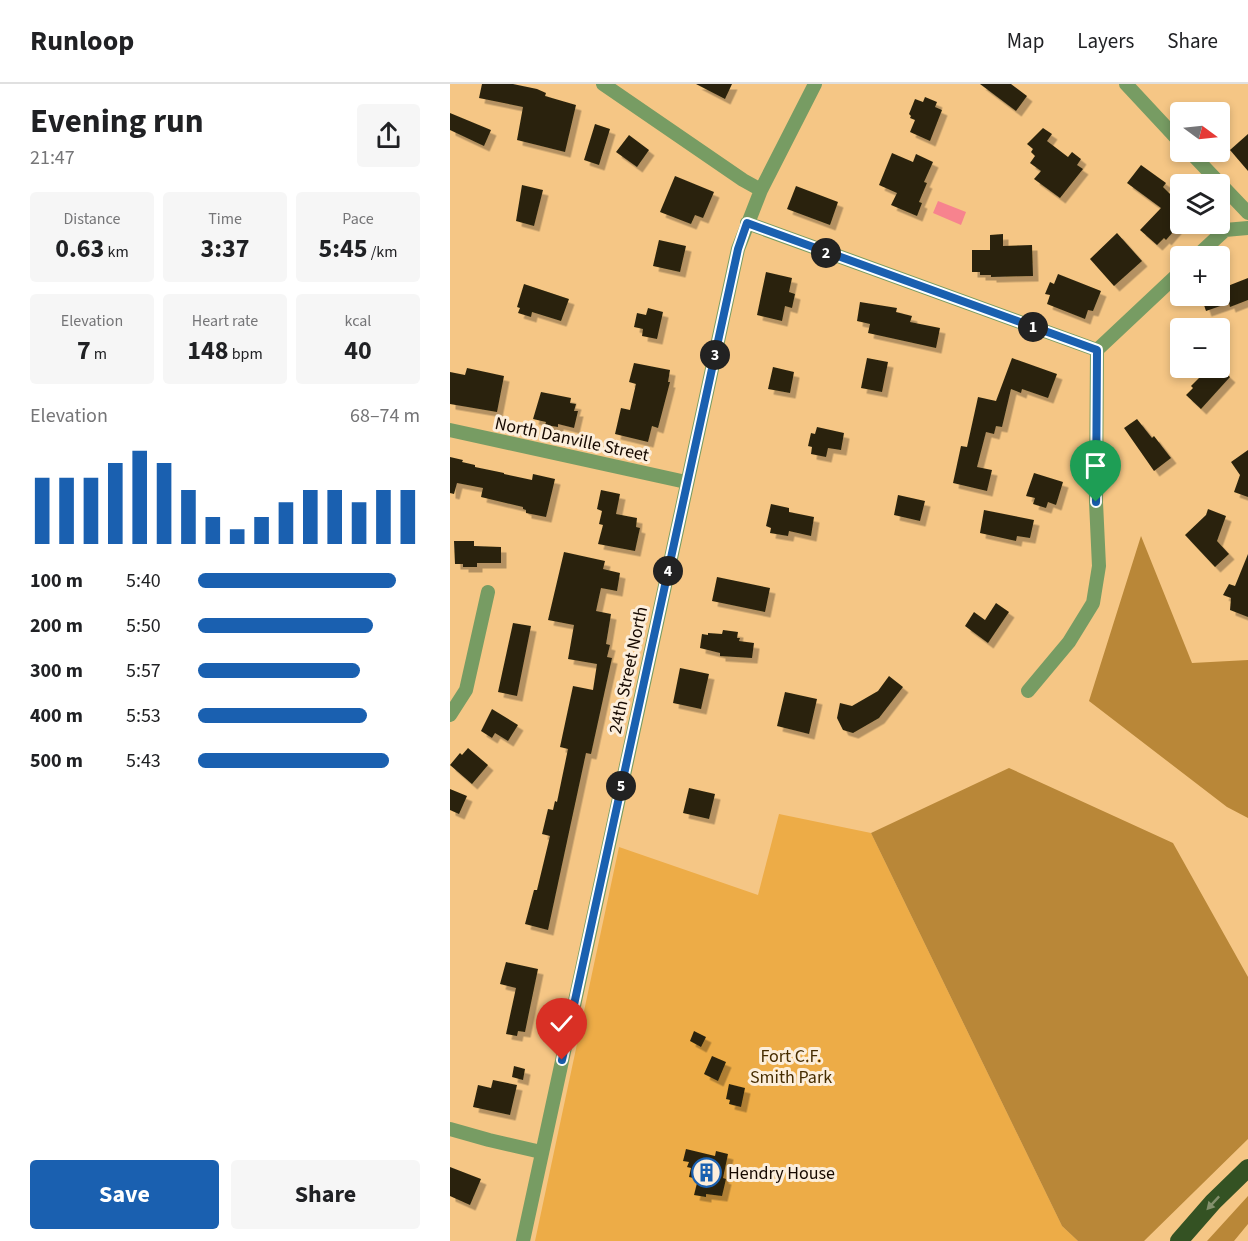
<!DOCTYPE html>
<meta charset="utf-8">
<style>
:root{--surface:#fff;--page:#f6f6f6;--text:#202124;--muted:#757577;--line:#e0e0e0;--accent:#1a60b0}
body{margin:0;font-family:"Source Sans 3",sans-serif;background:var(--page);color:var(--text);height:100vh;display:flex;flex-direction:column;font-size:22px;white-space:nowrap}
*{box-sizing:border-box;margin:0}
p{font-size:20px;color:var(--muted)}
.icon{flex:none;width:33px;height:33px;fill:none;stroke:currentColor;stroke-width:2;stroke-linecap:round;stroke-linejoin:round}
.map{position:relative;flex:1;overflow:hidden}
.panel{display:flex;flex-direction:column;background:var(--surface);width:450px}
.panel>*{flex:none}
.needle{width:39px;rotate:105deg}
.tools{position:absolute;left:720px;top:18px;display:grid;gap:12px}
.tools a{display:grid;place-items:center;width:60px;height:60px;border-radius:6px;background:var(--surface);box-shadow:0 3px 9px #0003;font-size:30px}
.pin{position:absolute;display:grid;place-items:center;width:51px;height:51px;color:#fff;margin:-62px -26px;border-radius:50% 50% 50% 0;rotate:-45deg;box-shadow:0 0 6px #0007}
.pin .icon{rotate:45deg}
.km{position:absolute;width:30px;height:30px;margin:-15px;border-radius:50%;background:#222;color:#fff;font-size:16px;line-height:30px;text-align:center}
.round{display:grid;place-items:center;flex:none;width:63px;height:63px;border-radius:6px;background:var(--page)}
.head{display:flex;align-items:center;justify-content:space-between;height:102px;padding:0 30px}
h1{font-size:33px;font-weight:700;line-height:45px}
.metrics{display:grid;grid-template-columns:repeat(3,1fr);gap:9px;height:102px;padding:6px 30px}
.metrics div{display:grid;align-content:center;border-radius:6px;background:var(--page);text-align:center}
.metrics b{font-size:26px;font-weight:700}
.metrics small{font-size:16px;font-weight:400}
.metrics p{font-size:16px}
.chart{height:168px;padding:12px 30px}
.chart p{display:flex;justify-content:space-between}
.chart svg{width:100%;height:108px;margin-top:6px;stroke:var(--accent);stroke-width:6}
.primary-button{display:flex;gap:12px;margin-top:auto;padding:12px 30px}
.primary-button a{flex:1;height:69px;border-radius:6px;background:var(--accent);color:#fff;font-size:24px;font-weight:700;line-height:69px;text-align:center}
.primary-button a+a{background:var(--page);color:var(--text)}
ul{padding:0 30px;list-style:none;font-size:20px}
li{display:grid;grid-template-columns:96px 72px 1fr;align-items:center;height:45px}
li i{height:15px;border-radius:8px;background:var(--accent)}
header{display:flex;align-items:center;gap:36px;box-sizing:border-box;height:84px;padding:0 30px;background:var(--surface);border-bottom:2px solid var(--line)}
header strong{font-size:28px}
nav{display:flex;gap:33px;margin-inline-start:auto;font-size:21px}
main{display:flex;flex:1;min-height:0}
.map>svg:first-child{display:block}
</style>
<header>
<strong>Runloop</strong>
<nav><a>Map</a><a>Layers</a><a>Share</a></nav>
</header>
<main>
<section class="panel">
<div class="head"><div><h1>Evening run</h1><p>21:47</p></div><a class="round"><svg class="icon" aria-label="share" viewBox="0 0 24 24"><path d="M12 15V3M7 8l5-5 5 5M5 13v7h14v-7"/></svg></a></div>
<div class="metrics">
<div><p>Distance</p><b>0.63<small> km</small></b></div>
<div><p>Time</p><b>3:37</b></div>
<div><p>Pace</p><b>5:45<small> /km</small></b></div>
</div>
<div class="metrics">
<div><p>Elevation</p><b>7<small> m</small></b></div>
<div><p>Heart rate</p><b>148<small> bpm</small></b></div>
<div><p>kcal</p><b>40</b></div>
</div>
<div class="chart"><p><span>Elevation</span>68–74 m</p>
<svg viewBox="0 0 160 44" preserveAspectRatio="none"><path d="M5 44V17M15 44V17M25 44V17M35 44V11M45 44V6M55 44V11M65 44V22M75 44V33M85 44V38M95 44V33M105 44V27M115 44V22M125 44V22M135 44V27M145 44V22M155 44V22"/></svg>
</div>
<ul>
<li><b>100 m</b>5:40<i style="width:89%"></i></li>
<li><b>200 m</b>5:50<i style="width:79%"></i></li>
<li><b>300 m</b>5:57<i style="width:73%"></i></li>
<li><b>400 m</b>5:53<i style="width:76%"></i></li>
<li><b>500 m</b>5:43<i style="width:86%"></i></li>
</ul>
<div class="primary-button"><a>Save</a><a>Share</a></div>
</section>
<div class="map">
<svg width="798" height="1157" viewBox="0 0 798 1157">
<defs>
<filter id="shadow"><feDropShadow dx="5.5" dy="5.5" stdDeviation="0" flood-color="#0004"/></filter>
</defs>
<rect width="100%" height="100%" fill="#f5c685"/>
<path fill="#edac47" d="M 329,730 L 421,749 L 612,1142 L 628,1157 L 85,1157 L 169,763 L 308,811 Z"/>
<path fill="#b98738" d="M 691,452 L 742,579 L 798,576 L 798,734 L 777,723 L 639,617 Z
M 559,684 L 723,759 L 798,893 L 798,1055 L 694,1157 L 628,1157 L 612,1142 L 421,749 Z
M 798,1112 L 798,1140 L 784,1157 L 757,1157 Z"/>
<path fill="#f7838e" d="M 488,117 L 516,128 L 511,141 L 483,129 Z"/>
<path fill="#2a240c" filter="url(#shadow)" d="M 32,0 L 63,0 L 87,5 L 96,9 L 95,12 L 126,21 L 115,68 L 67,56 L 73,23 L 29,14 Z
M 246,0 L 282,0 L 275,15 Z
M 530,0 L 561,0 L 577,12 L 566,27 Z
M 475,13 L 487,18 L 485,23 L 492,26 L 480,57 L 460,48 L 465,36 L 460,34 L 461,32 L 459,30 L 465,15 L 473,18 Z
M 0,29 L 41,46 L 34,62 L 0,46 Z
M 145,40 L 160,45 L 149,81 L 134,76 Z
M 593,44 L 602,50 L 597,57 L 618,73 L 622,68 L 631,75 L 627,81 L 633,85 L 610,114 L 584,95 L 591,87 L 580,79 L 585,72 L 581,68 L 583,65 L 577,60 Z
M 798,50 L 798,87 L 780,66 Z
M 179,51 L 199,66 L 187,83 L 166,68 Z
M 442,69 L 463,78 L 466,70 L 483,78 L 474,98 L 477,99 L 469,118 L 472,119 L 467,132 L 441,121 L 447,109 L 429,101 Z
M 691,81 L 716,99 L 713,103 L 730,120 L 730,140 L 716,156 L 714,154 L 707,161 L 690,146 L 711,124 L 677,99 Z
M 225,92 L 264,108 L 253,134 L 245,131 L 241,140 L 210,128 Z
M 72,101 L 93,106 L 84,142 L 66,137 Z
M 346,102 L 388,118 L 380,141 L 337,125 Z
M 667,149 L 692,177 L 664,202 L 640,175 Z
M 553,150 L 553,162 L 582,161 L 583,192 L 541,193 L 541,191 L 530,191 L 530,188 L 522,188 L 522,166 L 540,166 L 540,151 Z
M 209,156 L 236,162 L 230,188 L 203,182 Z
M 316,188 L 342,194 L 339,208 L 345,210 L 342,224 L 335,222 L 332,237 L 307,231 Z
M 608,190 L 651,207 L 643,227 L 638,226 L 635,235 L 597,220 L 600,211 L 595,210 L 600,198 L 604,200 Z
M 798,194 L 798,216 L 780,223 L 779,219 L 756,227 L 751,212 L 770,212 L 770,205 Z
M 74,200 L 119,215 L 111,237 L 82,228 L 81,233 L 68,229 L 70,224 L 67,223 Z
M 410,218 L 447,224 L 446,228 L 462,232 L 460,238 L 490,244 L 486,264 L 418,249 L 420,240 L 407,237 Z
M 198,224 L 213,228 L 207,255 L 192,252 L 193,245 L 184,243 L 187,229 L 196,231 Z
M 417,274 L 438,278 L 432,308 L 411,304 Z
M 562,274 L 607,290 L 598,314 L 572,305 L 571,309 L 561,305 L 552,343 L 546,342 L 544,350 L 536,348 L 527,383 L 542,386 L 537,407 L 503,399 L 511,362 L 517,363 L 528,313 L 546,317 Z
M 184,279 L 220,286 L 218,298 L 220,298 L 208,344 L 202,342 L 198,358 L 165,350 L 171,324 L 180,326 L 186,300 L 179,298 Z
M 323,283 L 344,288 L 340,309 L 318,305 Z
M 17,284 L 54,292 L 47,328 L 0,320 L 0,288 L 15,291 Z
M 759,284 L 770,284 L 780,293 L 751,325 L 736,311 L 743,304 L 741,302 Z
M 91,308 L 121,314 L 120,319 L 126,320 L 124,327 L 128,327 L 124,344 L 108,340 L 108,343 L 95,341 L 96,338 L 83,335 Z
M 687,335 L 702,354 L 704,352 L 721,374 L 704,387 L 674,344 Z
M 367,343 L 394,349 L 391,366 L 378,364 L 376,373 L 361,370 L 362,363 L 358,362 L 361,349 L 365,350 Z
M 798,366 L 798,413 L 784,408 L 790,391 L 781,378 Z
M 0,373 L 13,376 L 12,378 L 25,381 L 25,383 L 54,389 L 54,390 L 82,396 L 83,390 L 105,395 L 96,433 L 76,429 L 76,426 L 73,425 L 73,423 L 31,413 L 33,404 L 7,399 L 4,410 L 0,409 Z
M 584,389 L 613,398 L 606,421 L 598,418 L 596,424 L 583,420 L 585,414 L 576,412 Z
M 151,406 L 170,410 L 166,430 L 187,434 L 186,443 L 190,444 L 185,467 L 148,460 L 153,441 L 149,440 L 152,427 L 147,425 Z
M 448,411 L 475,417 L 470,437 L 444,431 Z
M 321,420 L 339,424 L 339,428 L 364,433 L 361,452 L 339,447 L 338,452 L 320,449 L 321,444 L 316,442 Z
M 758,425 L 776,432 L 767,457 L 779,470 L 765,483 L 735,451 L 756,431 Z
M 534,426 L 584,436 L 580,454 L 567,452 L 566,457 L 530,449 Z
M 4,457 L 24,457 L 24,462 L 51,463 L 51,479 L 27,479 L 27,483 L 13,483 L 13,480 L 5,480 Z
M 114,468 L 155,477 L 153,485 L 170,489 L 167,507 L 151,504 L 146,527 L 161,530 L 156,560 L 160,561 L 157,573 L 162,574 L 141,670 L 136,669 L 98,846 L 75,840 L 84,806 L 87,806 L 100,752 L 92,750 L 98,725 L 103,726 L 105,717 L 107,718 L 118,665 L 110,663 L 123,602 L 143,606 L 147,580 L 118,575 L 124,541 L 98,536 Z
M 798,470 L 798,533 L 780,526 L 781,514 L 773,511 L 779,500 L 785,502 Z
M 267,493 L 320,504 L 315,528 L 262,517 Z
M 546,519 L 559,528 L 538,559 L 515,542 L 524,528 L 535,536 Z
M 63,539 L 81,542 L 67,612 L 48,608 Z
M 273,546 L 288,548 L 287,554 L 290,554 L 289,557 L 304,559 L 302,574 L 270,572 L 270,569 L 250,564 L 252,550 L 258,551 L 258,549 L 272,550 Z
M 230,584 L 259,590 L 251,625 L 223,619 Z
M 439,592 L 453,603 L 429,634 L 403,649 L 393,646 L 387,634 L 390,619 L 402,622 L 428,607 Z
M 335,608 L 367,615 L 359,650 L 327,642 Z
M 42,625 L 68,641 L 58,657 L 45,649 L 42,654 L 31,647 Z
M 18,664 L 38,681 L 22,700 L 0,681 L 10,669 L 12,671 Z
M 239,704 L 265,710 L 259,735 L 233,729 Z
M 0,705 L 17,712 L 9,730 L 0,726 Z
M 56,878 L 88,885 L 75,948 L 68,947 L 67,952 L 56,950 L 66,904 L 50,900 Z
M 244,947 L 256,953 L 251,963 L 240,957 Z
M 262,972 L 276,978 L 268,997 L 254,990 Z
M 64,982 L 75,985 L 73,996 L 62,993 Z
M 43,996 L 67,1001 L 60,1031 L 23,1023 L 28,1001 L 41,1004 Z
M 279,1000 L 295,1004 L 291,1023 L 279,1020 L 280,1016 L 276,1015 Z
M 236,1065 L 265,1072 L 266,1067 L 278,1070 L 273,1094 L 276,1095 L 272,1112 L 256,1110 L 256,1113 L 244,1111 L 248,1095 L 239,1093 L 241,1084 L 237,1083 L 239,1078 L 233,1077 Z
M 0,1083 L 31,1095 L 20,1121 L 0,1112 Z"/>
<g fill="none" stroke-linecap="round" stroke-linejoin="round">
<path stroke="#779c63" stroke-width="14" d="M 153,0 L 293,96 L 311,106
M 676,0 L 730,58
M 740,68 L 798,129
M 297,139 L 647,266
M 747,172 L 775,146 L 798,144
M 0,346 L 236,398
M 578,607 L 619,558 L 643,519 L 649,482 L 646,418 L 647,266 L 730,188
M 0,631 L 16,606 L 38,508
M 0,1045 L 39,1056 L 91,1068
M 73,1157 L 288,165 L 311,106 L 365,0"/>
<path stroke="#345223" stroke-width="18" d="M 729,1157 L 763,1118 L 798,1084"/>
</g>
<defs><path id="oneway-solid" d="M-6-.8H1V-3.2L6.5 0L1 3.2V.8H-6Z" transform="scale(1.5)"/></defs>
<use fill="#84906d" href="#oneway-solid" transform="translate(763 1119) rotate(133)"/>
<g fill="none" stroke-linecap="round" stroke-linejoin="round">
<defs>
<path id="route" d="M 112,976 L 288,165 L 297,139 L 647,266 L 646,418"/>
</defs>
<use href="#route" stroke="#fff" stroke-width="12"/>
<use href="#route" stroke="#1a60b0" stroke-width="8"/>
</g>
<defs>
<symbol id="building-ring" viewBox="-11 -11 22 22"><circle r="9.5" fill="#fceedb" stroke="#1a60b0" stroke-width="1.5"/><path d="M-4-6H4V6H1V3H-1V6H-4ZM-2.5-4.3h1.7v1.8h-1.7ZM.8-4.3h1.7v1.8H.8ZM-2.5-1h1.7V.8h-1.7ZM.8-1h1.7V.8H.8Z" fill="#1a60b0"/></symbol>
</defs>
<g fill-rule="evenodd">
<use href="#building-ring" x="240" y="1072" width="33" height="33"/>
</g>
<g text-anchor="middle" stroke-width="6" stroke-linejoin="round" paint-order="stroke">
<g font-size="18" fill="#160900" stroke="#fceedb">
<text transform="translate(122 355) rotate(12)" y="6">North Danville Street</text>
<text transform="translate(178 586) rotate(-78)" y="6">24th Street North</text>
</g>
<g font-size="18" fill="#462c00" stroke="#fceedb">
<text x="341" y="978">Fort C.F.<tspan x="341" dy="21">Smith Park</tspan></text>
</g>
<g font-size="18" fill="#160900" stroke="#fceedb" text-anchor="start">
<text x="278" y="1095">Hendry House</text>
</g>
</g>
</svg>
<div class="tools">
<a><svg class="needle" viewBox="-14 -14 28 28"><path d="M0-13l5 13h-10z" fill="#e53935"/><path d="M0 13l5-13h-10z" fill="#757577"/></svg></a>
<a><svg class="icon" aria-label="layers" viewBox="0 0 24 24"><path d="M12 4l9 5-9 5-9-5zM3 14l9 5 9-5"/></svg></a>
<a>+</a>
<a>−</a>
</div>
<div class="pin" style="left:646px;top:418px;background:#1e9e55"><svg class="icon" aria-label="arrive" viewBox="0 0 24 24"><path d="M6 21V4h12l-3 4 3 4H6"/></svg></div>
<div class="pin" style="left:112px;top:976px;background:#d93025"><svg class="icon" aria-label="check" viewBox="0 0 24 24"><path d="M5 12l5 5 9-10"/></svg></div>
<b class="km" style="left:583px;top:243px">1</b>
<b class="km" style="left:376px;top:169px">2</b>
<b class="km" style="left:265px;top:271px">3</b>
<b class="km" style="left:218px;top:487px">4</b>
<b class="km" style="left:171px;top:702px">5</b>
</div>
</main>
